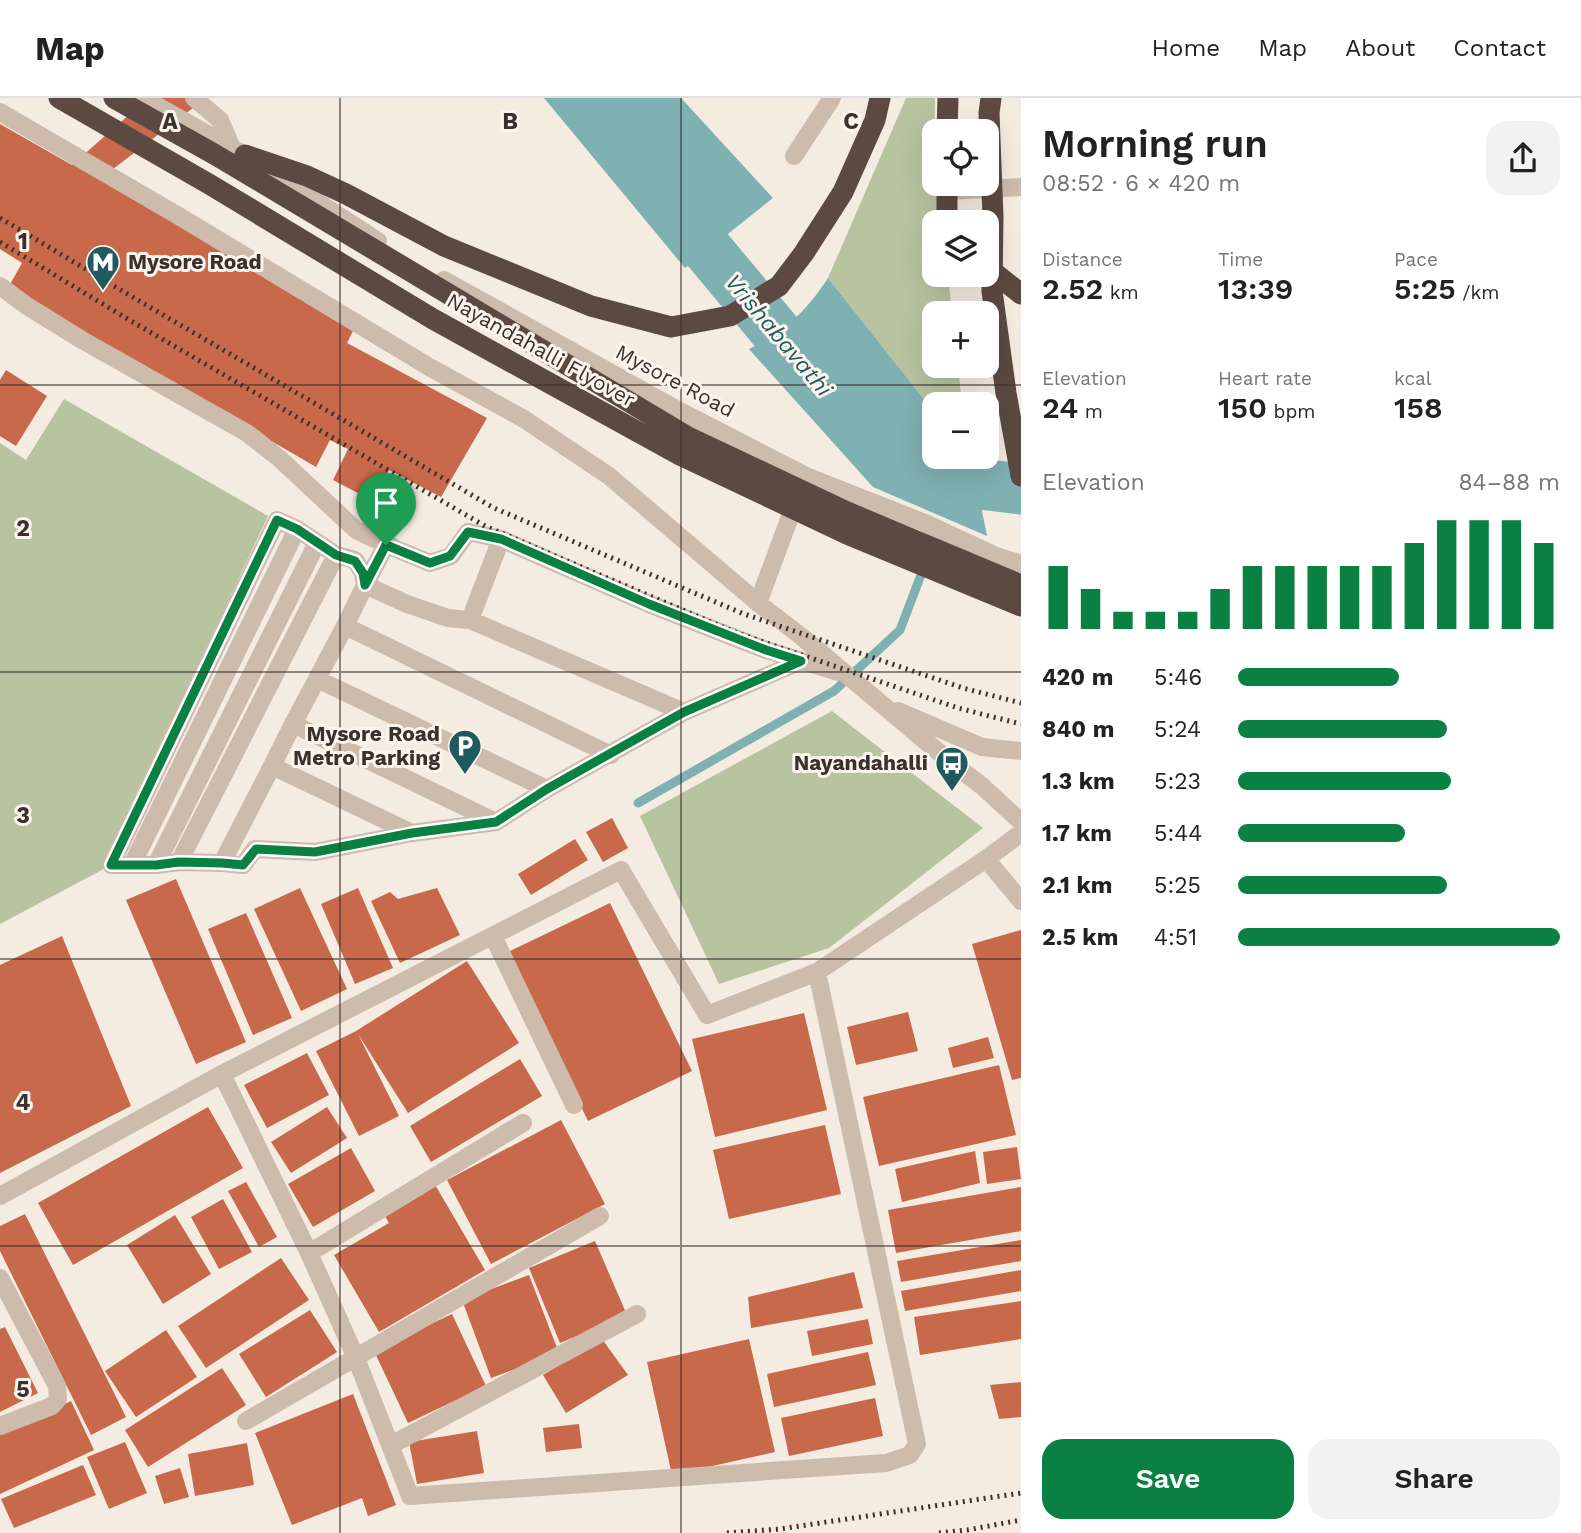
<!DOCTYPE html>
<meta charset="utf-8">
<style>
:root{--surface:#fff;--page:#f2f2f2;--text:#222;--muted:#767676;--line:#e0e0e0;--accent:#0b8043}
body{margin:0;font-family:"Work Sans",sans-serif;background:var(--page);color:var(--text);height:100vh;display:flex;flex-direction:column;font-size:26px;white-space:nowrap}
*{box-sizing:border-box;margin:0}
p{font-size:23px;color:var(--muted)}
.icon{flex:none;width:38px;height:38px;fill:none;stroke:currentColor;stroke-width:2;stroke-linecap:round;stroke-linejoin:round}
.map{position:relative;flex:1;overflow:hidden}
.side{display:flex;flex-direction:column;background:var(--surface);width:560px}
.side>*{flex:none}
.controls{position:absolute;left:922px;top:21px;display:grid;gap:14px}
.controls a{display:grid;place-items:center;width:77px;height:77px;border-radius:14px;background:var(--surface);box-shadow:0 7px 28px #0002;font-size:35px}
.pin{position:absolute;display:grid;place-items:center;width:60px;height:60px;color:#fff;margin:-72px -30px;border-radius:50% 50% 50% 0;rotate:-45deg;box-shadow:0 0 7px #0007}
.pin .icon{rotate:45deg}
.round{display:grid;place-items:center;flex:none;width:74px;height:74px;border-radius:21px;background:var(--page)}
.head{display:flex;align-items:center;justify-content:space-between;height:119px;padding:0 21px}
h1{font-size:38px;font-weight:600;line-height:52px}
.metrics{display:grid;grid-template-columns:repeat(3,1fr);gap:10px;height:119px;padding:7px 21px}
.metrics div{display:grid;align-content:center}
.metrics b{font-size:30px;font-weight:600}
.metrics small{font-size:19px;font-weight:400}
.metrics p{font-size:19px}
.chart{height:196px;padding:14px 21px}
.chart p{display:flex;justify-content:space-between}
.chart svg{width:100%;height:126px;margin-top:7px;stroke:var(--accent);stroke-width:6}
.button{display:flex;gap:14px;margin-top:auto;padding:14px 21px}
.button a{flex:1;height:80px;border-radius:21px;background:var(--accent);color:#fff;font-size:28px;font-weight:600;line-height:80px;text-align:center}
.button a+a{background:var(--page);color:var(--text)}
ul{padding:0 21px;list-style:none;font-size:23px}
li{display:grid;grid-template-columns:112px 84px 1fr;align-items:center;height:52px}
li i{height:18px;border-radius:9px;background:var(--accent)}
header{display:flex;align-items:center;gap:42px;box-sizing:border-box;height:98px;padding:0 35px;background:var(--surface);border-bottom:2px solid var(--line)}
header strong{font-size:33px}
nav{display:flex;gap:38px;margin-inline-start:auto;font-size:24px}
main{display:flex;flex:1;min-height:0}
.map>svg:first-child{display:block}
</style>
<header>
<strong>Map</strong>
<nav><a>Home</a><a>Map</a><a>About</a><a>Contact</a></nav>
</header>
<main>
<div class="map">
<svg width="1021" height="1435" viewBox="0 0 1021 1435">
<rect width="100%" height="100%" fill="#f4ebe1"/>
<path fill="#b8c4a0" d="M 906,0 L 935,0 L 934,86 L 938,86 L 942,124 L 934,124 L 934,177 L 948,177 L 952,215 L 934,215 L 934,268 L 958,268 L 962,306 L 934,306 L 934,312 L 931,310 L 828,180 Z
M 64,301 L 268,418 L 102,772 L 0,826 L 0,345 L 26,362 Z
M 832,613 L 983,730 L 829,850 L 719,886 L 640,718 Z"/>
<path fill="#7fb0b2" d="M 544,0 L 681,0 L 773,100 L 685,170 Z
M 828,180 L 931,310 L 934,312 L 934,359 L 971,359 L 987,438 L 873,389 L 749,251 C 785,233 806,214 828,180 Z"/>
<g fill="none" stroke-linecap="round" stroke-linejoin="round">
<path stroke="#7fb0b2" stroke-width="9" d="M 638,705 L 834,593 L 900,532 L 924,469"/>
<path stroke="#7fb0b2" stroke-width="51" d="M 597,0 L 663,98 L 821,288
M 910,358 L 988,387 L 1021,391"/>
</g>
<path fill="#c8694b" d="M 148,0 L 206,0 L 100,81 L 354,231 L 347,245 L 487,320 L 441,399 L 389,372 L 373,403 L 333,382 L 348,351 L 330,342 L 316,369 L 8,190 L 22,165 L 0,151 L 0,26 L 72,67 Z
M 6,272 L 47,298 L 16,348 L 0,338 L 0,282 Z
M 612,720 L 628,750 L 603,764 L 586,734 Z
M 575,741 L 588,762 L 531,797 L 518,776 Z
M 176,781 L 246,944 L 196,966 L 126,802 Z
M 300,790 L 347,891 L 301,913 L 254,811 Z
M 358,790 L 393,870 L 355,886 L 321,806 Z
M 437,790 L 460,837 L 400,865 L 371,803 L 390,794 L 398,801 Z
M 610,805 L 692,973 L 588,1023 L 506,855 Z
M 246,815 L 292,920 L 253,937 L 208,831 Z
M 1021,832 L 1021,980 L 1012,982 L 972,846 Z
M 62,838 L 131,1008 L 0,1075 L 0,867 Z
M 467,863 L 519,945 L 408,1015 L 358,936 L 399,1018 L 359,1038 L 316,953 L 356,933 Z
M 908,914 L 918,953 L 856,967 L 847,929 Z
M 804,915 L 827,1012 L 715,1039 L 692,941 Z
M 988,939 L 994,960 L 953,970 L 948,950 Z
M 307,955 L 329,997 L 267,1030 L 244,987 Z
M 520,961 L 542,998 L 431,1064 L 410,1028 Z
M 999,967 L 1016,1037 L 879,1068 L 863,999 Z
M 208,1009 L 243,1070 L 73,1167 L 38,1105 Z
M 327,1009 L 347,1040 L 291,1075 L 271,1044 Z
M 561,1022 L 605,1106 L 491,1166 L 447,1082 Z
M 825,1027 L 841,1096 L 729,1121 L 713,1052 Z
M 1017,1049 L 1021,1081 L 987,1086 L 983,1054 Z
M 351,1050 L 375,1093 L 313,1129 L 288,1086 Z
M 975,1053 L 980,1085 L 902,1104 L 895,1071 Z
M 246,1084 L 277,1139 L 259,1149 L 228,1093 Z
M 434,1085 L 485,1172 L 379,1234 L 334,1157 L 389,1125 L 383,1115 Z
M 1021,1089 L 1021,1133 L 896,1155 L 888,1112 Z
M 223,1101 L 252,1154 L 219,1171 L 191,1119 Z
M 25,1116 L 126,1319 L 91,1337 L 0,1153 L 0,1128 Z
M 175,1117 L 211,1176 L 163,1206 L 127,1147 Z
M 1021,1142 L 1021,1163 L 901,1184 L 897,1163 Z
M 595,1143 L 627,1217 L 560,1245 L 529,1170 Z
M 281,1160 L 309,1202 L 206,1270 L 178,1228 Z
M 1021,1172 L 1021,1193 L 905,1213 L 901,1193 Z
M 854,1174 L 863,1210 L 751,1230 L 748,1199 Z
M 529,1177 L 559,1255 L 491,1280 L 462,1202 Z
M 1021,1203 L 1021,1241 L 920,1257 L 914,1219 Z
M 310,1212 L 337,1254 L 266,1299 L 239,1256 Z
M 452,1216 L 486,1288 L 408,1325 L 374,1253 Z
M 868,1221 L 873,1246 L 812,1258 L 807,1233 Z
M 5,1229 L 38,1295 L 0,1314 L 0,1231 Z
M 166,1232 L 197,1279 L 136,1319 L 105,1273 Z
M 602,1241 L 628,1277 L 566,1315 L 543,1277 Z
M 749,1241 L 775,1354 L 672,1377 L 647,1264 Z
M 868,1254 L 876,1287 L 774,1309 L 767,1276 Z
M 222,1270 L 246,1307 L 148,1369 L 125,1332 Z
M 1021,1284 L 1021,1319 L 999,1321 L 990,1287 Z
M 353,1296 L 396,1407 L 368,1418 L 362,1400 L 292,1427 L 255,1335 Z
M 875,1300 L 883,1338 L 789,1358 L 781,1320 Z
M 71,1303 L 94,1352 L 0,1396 L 0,1336 Z
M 579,1326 L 582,1350 L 546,1354 L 543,1330 Z
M 477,1333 L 484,1375 L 417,1386 L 409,1344 Z
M 125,1344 L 147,1395 L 109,1411 L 87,1359 Z
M 247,1345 L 254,1387 L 195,1398 L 188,1356 Z
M 83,1367 L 96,1397 L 14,1430 L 1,1401 Z
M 180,1370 L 189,1399 L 164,1406 L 155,1378 Z"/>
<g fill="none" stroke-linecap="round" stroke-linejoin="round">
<path stroke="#cdbbac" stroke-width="18" d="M 143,0 L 245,57 L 378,143
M 194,0 L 220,22 L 232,50
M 0,14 L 177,117 L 431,270 L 524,321 L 609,378 L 758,505 L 802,539 L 948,662 L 982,688 L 1021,724
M 794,58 L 832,0
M 947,93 L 1021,89
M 444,182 L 678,312 L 806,378 L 925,425 L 996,458 L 1021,466
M 0,188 L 27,208 L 82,242 L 247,335 L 280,361 L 356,432 L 394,450 L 430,465 L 451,458 L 468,434 L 501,441 L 649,506 L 766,552 L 838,574
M 386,447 L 365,487 L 407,506 L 448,520 L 470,522 L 684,614
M 758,505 L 797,400
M 470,522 L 501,441
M 345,528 L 317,581 L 547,691
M 317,581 L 293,626 L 496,724
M 898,613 L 982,649 L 1021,653
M 293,626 L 272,668 L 412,735
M 272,668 L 222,765 L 243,767 L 255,751 L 315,754 L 412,735 L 496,724 L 547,691 L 684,614 L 801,563
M 986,761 L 1021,803
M 179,764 L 336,457
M 222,765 L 179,764 L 156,767 L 111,767 L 277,422 L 297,431 L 336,457 L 355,462 L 363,475 L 365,487 L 345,528 L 611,657
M 132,767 L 297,431
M 156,767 L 317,445
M 493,838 L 574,1007
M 222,976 L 309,1155 L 356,1260 L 410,1398 L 886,1365 L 910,1357 L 917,1346 L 817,874
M 0,1098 L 222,976 L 621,772 L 707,917 L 817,874 L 986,761 L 1021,735
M 309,1155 L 523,1025
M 0,1180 L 57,1288 L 58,1301 L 52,1308 L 0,1328
M 246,1323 L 600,1118
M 391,1347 L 637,1216"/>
<path stroke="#5c4a42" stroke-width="21" d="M 947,33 L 948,0
M 245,57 L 307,78 L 346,96 L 444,148 L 591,208 L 671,229 L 730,218 L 779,188 L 804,155 L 843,94 L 875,22 L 880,0
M 947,86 L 947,121 L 949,124
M 987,169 L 1021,196"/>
<path stroke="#3b302b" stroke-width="5" stroke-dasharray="2 5" stroke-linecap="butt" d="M 0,120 L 141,204 L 494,410 L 744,516 L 963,590 L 1021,605
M 0,144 L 131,223 L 485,428 L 737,535 L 958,610 L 1021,626
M 727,1435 L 780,1431 L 1021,1395
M 939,1435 L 967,1432 L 1021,1422"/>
<path stroke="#5c4a42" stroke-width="21" d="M 59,0 L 209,86 L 433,221 L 680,357 L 847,436 L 1021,508
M 114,0 L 214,56 L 688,339 L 847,414 L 1021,487
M 991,0 L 989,15 L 993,119 L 992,193 L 1006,295 L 1021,378"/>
</g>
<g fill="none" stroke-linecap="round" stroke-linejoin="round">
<defs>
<path id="route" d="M 277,422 L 297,431 L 336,457 L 355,463 L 363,475 L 365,487 L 386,447 L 430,465 L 450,458 L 468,434 L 501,441 L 649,506 L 766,552 L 801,563 L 684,614 L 547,691 L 496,724 L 412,735 L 315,754 L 256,751 L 243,767 L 222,765 L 179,764 L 156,767 L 111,767 Z"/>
</defs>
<use href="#route" stroke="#fff" stroke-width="14"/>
<use href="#route" stroke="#0b8043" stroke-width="9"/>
</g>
<path fill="none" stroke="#3b302b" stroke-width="2" stroke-opacity="0.55" d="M 340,0 L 340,1435M 681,0 L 681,1435M 0,287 L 1021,287M 0,574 L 1021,574M 0,861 L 1021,861M 0,1148 L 1021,1148"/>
<defs>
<symbol id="metro-pin" viewBox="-11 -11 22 30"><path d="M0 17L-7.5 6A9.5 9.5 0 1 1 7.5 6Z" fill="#1f5a5e" stroke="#fbf5ee"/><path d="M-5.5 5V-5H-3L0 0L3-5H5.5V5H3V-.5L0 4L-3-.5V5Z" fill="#fff"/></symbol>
<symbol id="parking-pin" viewBox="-11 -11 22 30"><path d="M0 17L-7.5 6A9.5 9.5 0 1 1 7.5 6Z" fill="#1f5a5e" stroke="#fbf5ee"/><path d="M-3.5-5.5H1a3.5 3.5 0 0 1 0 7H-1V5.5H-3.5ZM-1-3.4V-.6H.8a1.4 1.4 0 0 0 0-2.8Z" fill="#fff"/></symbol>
<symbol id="bus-pin" viewBox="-11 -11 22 30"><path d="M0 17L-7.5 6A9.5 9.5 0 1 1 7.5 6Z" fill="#1f5a5e" stroke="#fbf5ee"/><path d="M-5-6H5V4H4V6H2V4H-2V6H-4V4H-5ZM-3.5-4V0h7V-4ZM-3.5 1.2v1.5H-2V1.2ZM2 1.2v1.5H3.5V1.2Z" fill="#fff"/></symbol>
</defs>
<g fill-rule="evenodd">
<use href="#metro-pin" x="84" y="145" width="38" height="52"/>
<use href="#parking-pin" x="446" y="629" width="38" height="52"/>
<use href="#bus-pin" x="933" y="646" width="38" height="52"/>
</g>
<g text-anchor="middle" stroke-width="6" stroke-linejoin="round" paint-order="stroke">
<g font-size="21" font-weight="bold" fill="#3b302b" stroke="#fbf5ee" text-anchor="end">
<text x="128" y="171" text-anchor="start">Mysore Road</text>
<text x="440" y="643">Mysore Road<tspan x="440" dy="24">Metro Parking</tspan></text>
<text x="928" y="672">Nayandahalli</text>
</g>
<g font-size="21" fill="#3b302b" stroke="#fbf5ee">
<text transform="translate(541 252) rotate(29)" y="7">Nayandahalli Flyover</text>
<text transform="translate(675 283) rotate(28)" y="7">Mysore Road</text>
</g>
<g font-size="23" font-style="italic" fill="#1f5a5e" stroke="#fbf5ee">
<text transform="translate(779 237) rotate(50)" y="8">Vrishabavathi</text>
</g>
</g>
<g font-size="23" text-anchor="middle" font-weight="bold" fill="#3b302b" stroke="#fbf5ee" stroke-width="6" stroke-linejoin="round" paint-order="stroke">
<text x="170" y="31">A</text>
<text x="510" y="31">B</text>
<text x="851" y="31">C</text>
<text x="23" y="151">1</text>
<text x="23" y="438">2</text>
<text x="23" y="725">3</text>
<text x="23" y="1012">4</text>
<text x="23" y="1299">5</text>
</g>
</svg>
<div class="controls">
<a><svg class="icon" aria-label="locate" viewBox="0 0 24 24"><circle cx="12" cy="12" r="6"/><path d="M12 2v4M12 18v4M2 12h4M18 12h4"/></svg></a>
<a><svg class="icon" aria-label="layers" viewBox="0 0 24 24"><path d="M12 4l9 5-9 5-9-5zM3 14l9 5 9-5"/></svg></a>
<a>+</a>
<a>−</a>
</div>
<div class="pin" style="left:386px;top:447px;background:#1e9e55"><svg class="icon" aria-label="arrive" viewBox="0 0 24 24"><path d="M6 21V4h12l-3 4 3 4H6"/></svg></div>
</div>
<section class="side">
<div class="head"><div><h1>Morning run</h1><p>08:52 · 6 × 420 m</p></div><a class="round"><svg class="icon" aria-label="share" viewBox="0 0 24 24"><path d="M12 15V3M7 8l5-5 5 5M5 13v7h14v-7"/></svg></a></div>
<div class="metrics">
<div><p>Distance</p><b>2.52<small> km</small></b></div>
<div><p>Time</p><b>13:39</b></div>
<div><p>Pace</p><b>5:25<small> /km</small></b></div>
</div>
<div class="metrics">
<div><p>Elevation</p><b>24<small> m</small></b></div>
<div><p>Heart rate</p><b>150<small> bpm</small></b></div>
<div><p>kcal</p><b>158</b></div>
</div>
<div class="chart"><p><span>Elevation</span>84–88 m</p>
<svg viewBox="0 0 160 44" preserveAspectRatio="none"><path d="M5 44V22M15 44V30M25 44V38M35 44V38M45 44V38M55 44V30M65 44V22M75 44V22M85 44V22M95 44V22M105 44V22M115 44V14M125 44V6M135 44V6M145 44V6M155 44V14"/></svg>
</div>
<ul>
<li><b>420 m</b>5:46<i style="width:50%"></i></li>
<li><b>840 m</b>5:24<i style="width:65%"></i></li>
<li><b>1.3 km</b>5:23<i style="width:66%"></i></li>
<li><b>1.7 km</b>5:44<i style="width:52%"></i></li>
<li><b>2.1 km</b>5:25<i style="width:65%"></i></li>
<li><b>2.5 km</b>4:51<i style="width:100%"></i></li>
</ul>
<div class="button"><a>Save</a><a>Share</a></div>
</section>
</main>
